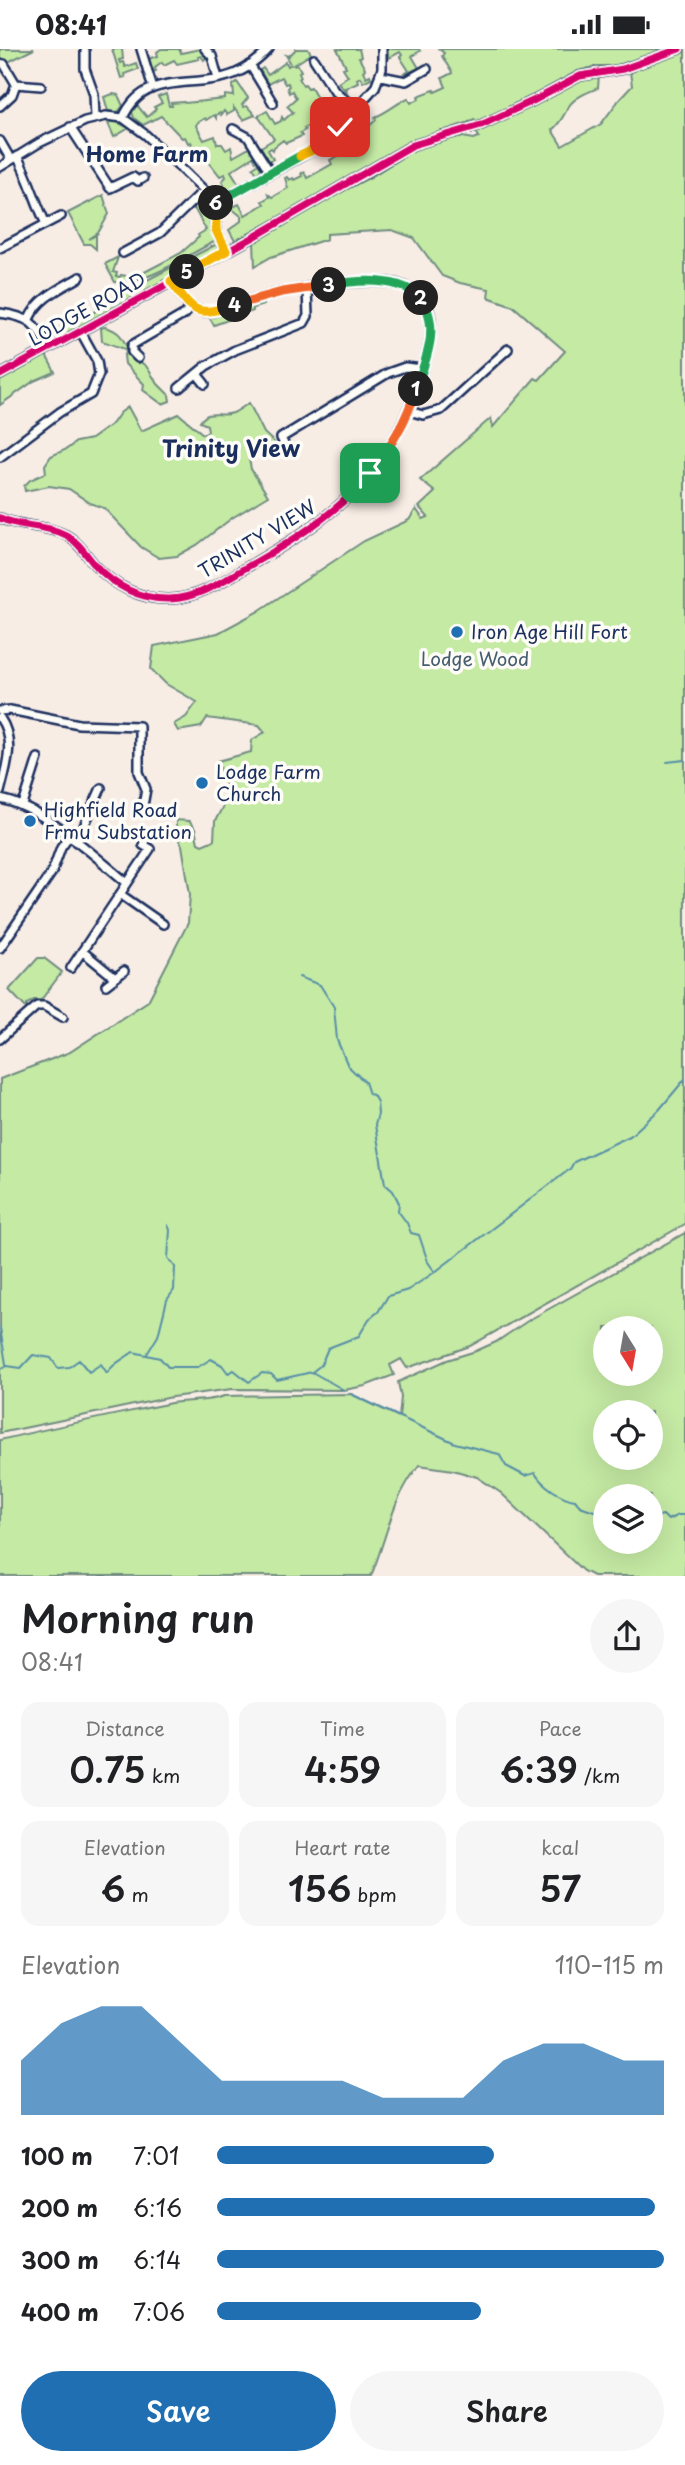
<!DOCTYPE html>
<meta charset="utf-8">
<style>
:root{--surface:#fff;--page:#f6f6f6;--text:#202124;--muted:#757577;--accent:#1f6fb2}
body{margin:0;font-family:"Playpen Sans",sans-serif;background:var(--page);color:var(--text);height:100vh;display:flex;flex-direction:column;font-size:26px;white-space:nowrap}
*{box-sizing:border-box;margin:0}
p{font-size:23px;color:var(--muted)}
.icon{flex:none;width:38px;height:38px;fill:none;stroke:currentColor;stroke-width:2;stroke-linecap:round;stroke-linejoin:round}
.map{position:relative;height:1527px;overflow:hidden}
.side{display:flex;flex-direction:column;background:var(--surface);flex:1}
.side>*{flex:none}
.needle{width:46px;rotate:169deg}
.fabs{position:absolute;left:593px;top:1267px;display:grid;gap:14px}
.fabs a{display:grid;place-items:center;width:70px;height:70px;border-radius:50%;background:var(--surface);box-shadow:0 7px 28px #0002;font-size:35px}
.pin{position:absolute;display:grid;place-items:center;width:60px;height:60px;color:#fff;margin:-30px;border-radius:14px;box-shadow:0 4px 10px #0006}
.km{position:absolute;width:35px;height:35px;margin:-18px;border-radius:50%;background:#222;color:#fff;font-size:19px;line-height:35px;text-align:center}
.round{display:grid;place-items:center;flex:none;width:74px;height:74px;border-radius:37px;background:var(--page)}
.headline{display:flex;align-items:center;justify-content:space-between;height:119px;padding:0 21px}
h1{font-size:38px;font-weight:600;line-height:52px}
.metrics{display:grid;grid-template-columns:repeat(3,1fr);gap:10px;height:119px;padding:7px 21px}
.metrics div{display:grid;align-content:center;border-radius:18px;background:var(--page);text-align:center}
.metrics b{font-size:35px;font-weight:600}
.metrics small{font-size:19px;font-weight:400}
.metrics p{font-size:19px}
.chart{height:196px;padding:14px 21px}
.chart p{display:flex;justify-content:space-between}
.chart svg{width:100%;height:126px;margin-top:7px;fill:var(--accent);opacity:.7}
.action{display:flex;gap:14px;margin-top:auto;padding:14px 21px}
.action a{flex:1;height:80px;border-radius:42px;background:var(--accent);color:#fff;font-size:28px;font-weight:600;line-height:80px;text-align:center}
.action a+a{background:var(--page);color:var(--text)}
ul{padding:0 21px;list-style:none;font-size:23px}
li{display:grid;grid-template-columns:112px 84px 1fr;align-items:center;height:52px}
li i{height:18px;border-radius:9px;background:var(--accent)}
.status{display:flex;justify-content:space-between;align-items:center;height:49px;padding:0 35px;background:var(--surface);direction:ltr}
.status svg{height:19px;fill:currentColor}
.map>svg:first-child{display:block}
</style>
<div class="status"><b>08:41</b><svg viewBox="0 0 49 12"><path d="M0 12V9h3v3zM5 12V6h3v6zM10 12V3h3v9zM15 12V0h3v12zM26 1h20v11H26zM47 4h2v5h-2z"/></svg></div>
<div class="map">
<svg width="685" height="1527" viewBox="0 0 685 1527">
<rect width="100%" height="100%" fill="#f8ede5"/>
<filter id="ink" filterUnits="userSpaceOnUse"><feTurbulence type="fractalNoise" baseFrequency=".0143" numOctaves="2"/><feDisplacementMap in="SourceGraphic" scale="14" xChannelSelector="R" yChannelSelector="G"/><feConvolveMatrix kernelMatrix="1 2 1 2 8 2 1 2 1" color-interpolation-filters="sRGB"/></filter>
<g filter="url(#ink)">
<path fill="#c5eaa4" stroke="#708c81" stroke-width="2" fill-rule="evenodd" d="M 0,0 L 34,0 L 0,17 Z
M 112,0 L 122,0 L 123,10 L 119,11 L 120,14 L 123,13 L 125,18 L 136,14 L 138,20 L 124,25 L 125,28 L 121,29 Z
M 161,0 L 179,0 L 181,4 L 200,0 L 207,8 L 204,11 L 201,7 L 198,8 L 199,10 L 177,15 L 174,11 L 164,16 L 162,13 L 155,18 L 156,22 L 151,23 L 148,10 L 158,7 L 157,3 Z
M 296,0 L 308,0 L 311,5 L 294,16 L 298,16 L 301,22 L 299,23 L 301,28 L 299,29 L 303,36 L 305,35 L 308,39 L 311,38 L 318,50 L 322,52 L 332,46 L 345,58 L 346,63 L 339,72 L 338,64 L 340,63 L 336,55 L 330,57 L 328,62 L 319,67 L 320,70 L 304,79 L 305,81 L 300,84 L 302,87 L 286,94 L 283,91 L 274,98 L 273,101 L 271,99 L 268,101 L 273,110 L 269,112 L 261,98 L 274,90 L 258,67 L 267,62 L 275,75 L 281,72 L 282,68 L 284,71 L 293,63 L 287,57 L 296,49 L 292,42 L 289,44 L 287,39 L 289,37 L 288,34 L 285,35 L 281,28 L 268,35 L 260,21 L 263,19 L 268,26 L 286,13 L 288,17 L 291,15 L 286,6 L 289,7 Z
M 337,0 L 359,0 L 361,8 L 359,9 L 365,20 L 363,22 L 366,28 L 370,26 L 371,29 L 363,33 L 360,28 L 357,30 L 358,33 L 345,39 L 348,45 L 338,33 L 348,27 L 343,19 L 346,18 Z
M 387,0 L 419,0 L 420,2 L 412,7 L 419,19 L 400,27 L 409,22 L 400,8 L 402,6 L 400,3 L 389,9 Z
M 439,0 L 669,0 L 615,17 L 598,17 L 578,22 L 540,43 L 478,73 L 474,70 L 467,74 L 422,89 L 399,100 L 342,135 L 235,192 L 229,181 L 241,172 L 241,167 L 231,159 L 239,155 L 245,166 L 264,155 L 262,152 L 269,148 L 268,145 L 272,148 L 288,139 L 285,129 L 287,128 L 289,131 L 293,129 L 294,131 L 302,127 L 301,124 L 304,123 L 307,129 L 332,115 L 330,111 L 340,106 L 339,104 L 352,100 L 350,94 L 363,87 L 360,82 L 369,80 L 368,78 L 376,71 L 375,68 C 388,63 394,56 408,49 L 411,54 L 419,50 L 418,47 L 434,41 L 435,43 L 446,38 L 442,29 L 452,24 L 442,7 L 444,4 Z
M 685,1 L 685,1175 L 470,1297 L 407,1319 L 401,1310 L 390,1316 L 394,1326 L 365,1337 L 344,1341 L 232,1340 L 172,1348 L 0,1384 L 0,1030 L 70,1003 L 148,952 L 188,874 L 190,845 L 182,796 L 176,787 L 176,771 L 189,772 L 195,780 L 198,794 L 202,796 L 214,791 L 215,772 L 229,746 L 218,712 L 251,703 L 252,691 L 265,683 L 259,676 L 207,669 L 201,678 L 178,682 L 174,675 L 186,668 L 197,653 L 166,635 L 151,620 L 154,597 L 218,584 L 257,563 L 364,492 L 409,471 L 416,460 L 423,470 L 428,468 L 419,458 L 435,443 L 420,431 L 491,369 L 493,378 L 535,329 L 539,331 L 565,302 L 513,257 L 488,248 L 489,240 L 460,234 L 442,227 L 414,189 L 392,181 L 327,185 L 327,190 L 271,208 L 255,217 L 254,193 L 298,165 L 371,128 L 418,98 L 457,87 L 474,90 L 479,88 L 476,82 L 582,31 L 599,26 L 598,39 C 588,43 575,48 569,57 C 563,67 561,74 552,81 L 562,97 L 601,75 L 619,51 L 632,37 L 630,23 Z
M 237,33 L 248,49 L 242,56 L 243,58 L 247,57 L 255,66 L 243,71 L 234,59 L 234,62 L 227,66 L 224,62 L 221,66 L 220,64 L 216,66 L 216,69 L 214,66 L 206,71 L 205,69 L 197,74 L 196,77 L 204,91 L 215,87 L 217,95 L 222,95 L 226,101 L 231,98 L 233,108 L 251,98 L 261,120 L 257,125 L 253,118 L 258,115 L 253,108 L 231,122 L 239,135 L 226,144 L 217,145 L 212,142 L 224,135 L 222,132 L 226,128 L 225,125 L 220,127 L 202,104 L 197,106 L 194,97 L 189,100 L 188,99 L 192,96 L 191,93 L 188,94 L 185,88 L 182,89 L 161,67 L 143,76 L 134,69 L 132,63 L 136,55 L 147,68 L 156,60 L 154,58 L 162,54 L 158,48 L 166,45 L 169,57 L 172,57 L 171,54 L 184,53 L 185,54 L 225,50 L 225,46 L 234,47 L 233,36 Z
M 113,45 L 118,46 L 123,57 L 118,63 L 108,62 L 104,48 Z
M 107,72 L 117,73 L 129,79 L 114,88 Z
M 103,146 L 109,165 L 98,184 L 89,190 L 96,186 L 96,200 L 90,195 L 84,195 L 68,164 Z
M 201,152 L 208,154 L 211,158 L 210,175 L 215,192 L 214,193 C 185,207 147,236 115,233 L 105,215 L 118,208 L 113,223 L 117,224 L 116,227 L 120,228 L 121,226 L 131,228 L 132,224 L 137,227 L 181,204 L 199,188 L 198,186 L 206,181 L 193,157 Z
M 217,195 L 217,200 L 212,205 L 64,287 L 53,290 L 48,286 L 50,283 L 101,260 L 118,246 Z
M 264,253 L 264,256 L 253,259 L 253,262 L 214,276 L 209,268 Z
M 105,278 C 122,282 124,292 130,306 L 146,317 L 158,335 L 169,346 L 170,352 L 162,355 L 143,341 L 144,335 L 125,315 L 124,307 L 126,304 L 125,300 L 102,292 L 101,279 Z
M 46,306 L 55,323 L 34,332 L 0,356 L 0,332 Z
M 249,354 L 264,384 L 276,395 L 249,410 L 251,420 L 268,447 L 232,469 L 197,496 L 177,507 L 159,509 L 141,498 L 104,459 L 90,454 L 69,440 L 49,437 L 25,442 L 24,437 L 30,431 L 46,424 L 45,416 L 51,407 L 67,400 L 76,393 L 91,390 L 113,374 L 120,364 L 128,358 L 141,382 L 179,365 L 203,385 L 208,382 L 207,376 L 200,373 C 209,359 219,369 233,364 C 238,362 244,357 249,354 Z
M 38,909 L 44,909 L 62,923 L 41,951 L 34,951 L 27,955 L 27,960 L 9,941 Z
M 685,1184 L 685,1527 L 593,1527 L 583,1522 L 501,1444 L 477,1428 L 453,1421 L 419,1416 C 390,1454 388,1486 371,1527 L 0,1527 L 0,1391 C 57,1377 114,1366 171,1354 C 188,1351 210,1353 224,1347 L 351,1345 L 399,1368 L 401,1348 L 398,1333 L 447,1311 L 476,1302 L 496,1293 L 529,1271 ZM 606,1279 L 651,1279 L 651,1325 L 606,1325 ZM 606,1363 L 651,1363 L 651,1409 L 606,1409 ZM 651,1447 L 651,1493 L 606,1493 L 606,1447 Z"/>
<g fill="none" stroke-linecap="round" stroke-linejoin="round">
<path stroke="#578fa8" stroke-width="2" d="M 667,713 L 685,711
M 299,928 L 320,936 L 334,958 L 337,991 L 348,1017 L 365,1033 L 369,1045 L 373,1046 L 377,1053 L 378,1065 L 375,1076 L 385,1135 L 393,1142 L 399,1154 L 398,1162 L 407,1174 L 411,1184 L 419,1186 L 428,1213 L 435,1223
M 0,1279 L 6,1315
M 147,1305 L 158,1287 L 167,1251 L 174,1241 L 175,1218 L 168,1209 L 170,1181 L 168,1176
M 0,1320 L 7,1317 L 21,1319 L 33,1306 L 51,1309 L 58,1319 L 69,1318 L 79,1311 L 89,1323 L 101,1315 L 107,1324 C 113,1314 124,1310 133,1303 L 160,1309 L 168,1318 L 198,1318 L 211,1310 L 222,1316 L 228,1324 L 234,1321 L 249,1333 L 262,1324 L 271,1325 L 277,1331 L 312,1323 L 321,1316 L 328,1299 L 359,1287 L 369,1270 L 378,1263 L 388,1247 L 408,1241 L 435,1223 L 570,1120 L 574,1113 L 630,1087 L 659,1061 L 685,1030
M 312,1323 L 344,1341
M 351,1345 L 455,1394 L 499,1405 L 506,1417 L 525,1427 L 535,1424 C 542,1436 561,1449 575,1451 L 580,1457 L 606,1466
M 651,1465 L 655,1468 L 663,1466 L 668,1471 L 678,1466 L 685,1466"/>
<defs>
<path id="minor" d="M 141,0 L 153,39
M 205,0 L 212,7 L 218,29
M 85,2 L 85,20 L 94,45 L 95,68
M 314,10 L 335,42 L 356,60
M 4,15 L 16,35
M 250,16 L 273,54
M 381,27 L 406,32 L 427,20
M 0,57 L 12,46 L 16,35 L 41,37
M 123,69 C 145,20 193,41 234,25 C 247,20 260,10 269,0
M 70,78 L 110,139 L 133,128 L 138,132 L 143,129
M 233,80 L 248,88 L 270,123
M 0,92 L 11,111
M 17,107 C 29,129 35,152 46,175
M 0,118 L 39,94 L 85,72 L 106,67 L 123,69 L 146,86 L 204,141 L 215,154 L 216,181 L 226,202
M 215,154 L 315,100 L 334,84 L 375,38 L 382,20 L 382,0
M 0,199 L 61,167
M 123,204 L 160,184 L 204,141
M 0,264 C 30,268 34,273 50,299
M 29,270 C 39,248 60,240 80,228
M 138,309 L 132,303 L 132,296 L 185,265 L 191,258
M 197,325 L 205,335
M 0,326 L 254,188 L 413,96 L 481,76 L 535,51 L 580,27 L 623,20 L 679,0
M 179,339 L 206,317 L 235,301 L 304,274 L 308,267 L 307,239
M 409,362 L 423,366 L 441,361 L 508,300
M 284,395 L 281,389 L 388,324 L 405,318 L 423,320
M 0,408 L 60,363 L 91,345 L 99,325 L 97,312 L 81,283
M 0,469 C 21,479 45,475 66,486 C 79,493 86,506 95,516 C 114,537 141,551 170,550 C 198,549 223,532 247,518 C 344,463 395,420 426,309 C 433,281 438,250 404,237 C 392,232 379,233 367,233 C 314,233 262,247 212,263 C 190,264 183,248 171,232
M 0,662 L 10,661 L 79,675 L 139,677 L 139,723 L 146,740 L 143,757
M 0,669 C 16,692 6,718 0,743
M 0,750 C 41,757 95,807 127,834
M 23,756 L 38,709
M 77,793 L 101,739
M 120,845 L 163,875
M 0,899 L 52,823 L 61,798 L 69,787
M 82,902 L 115,929
M 71,919 L 150,800 L 143,796 L 148,785
M 106,936 L 124,922
M 0,990 L 37,957 L 44,957 L 63,968"/>
</defs>
<use href="#minor" stroke="#1b2f5e" stroke-width="12"/>
<use href="#minor" stroke="#fdfcf7" stroke-width="7"/>
<defs>
<path id="cycleway" d="M 0,326 L 254,188 L 413,96 L 481,76 L 535,51 L 580,27 L 623,20 L 679,0
M 0,469 C 21,479 45,475 66,486 C 79,493 86,506 95,516 C 114,537 141,551 170,550 C 198,549 223,532 247,518 C 344,463 395,420 426,309 C 433,281 438,250 404,237 C 392,232 379,233 367,233 C 314,233 262,247 212,263 C 190,264 183,248 171,232"/>
</defs>
<use href="#cycleway" stroke="#fdfcf7" stroke-width="11"/>
<use href="#cycleway" stroke="#d6006c" stroke-width="7"/>
</g>
</g>
<g fill="none" stroke-linecap="round" stroke-linejoin="round" filter="url(#ink)">
<defs>
<path id="split-1" d="M 370,424 C 390,398 407,372 416,340"/>
<path id="split-2" d="M 416,340 C 426,309 441,278 421,249"/>
<path id="split-3" d="M 329,236 C 357,231 399,227 421,249"/>
<path id="split-4" d="M 235,256 L 282,243 L 329,236"/>
<path id="split-5" d="M 187,223 L 171,232 C 195,264 194,268 235,256"/>
<path id="split-6" d="M 187,223 L 226,202 L 216,181 L 216,154"/>
<path id="split-7" d="M 216,154 L 300,107"/>
<path id="split-8" d="M 300,107 L 315,100 L 340,78"/>
</defs>
<use href="#split-1" stroke="#fff" stroke-width="14"/>
<use href="#split-2" stroke="#fff" stroke-width="14"/>
<use href="#split-3" stroke="#fff" stroke-width="14"/>
<use href="#split-4" stroke="#fff" stroke-width="14"/>
<use href="#split-5" stroke="#fff" stroke-width="14"/>
<use href="#split-6" stroke="#fff" stroke-width="14"/>
<use href="#split-7" stroke="#fff" stroke-width="14"/>
<use href="#split-8" stroke="#fff" stroke-width="14"/>
<use href="#split-1" stroke="#f0652b" stroke-width="9"/>
<use href="#split-2" stroke="#22a559" stroke-width="9"/>
<use href="#split-3" stroke="#22a559" stroke-width="9"/>
<use href="#split-4" stroke="#f0652b" stroke-width="9"/>
<use href="#split-5" stroke="#f5b400" stroke-width="9"/>
<use href="#split-6" stroke="#f5b400" stroke-width="9"/>
<use href="#split-7" stroke="#22a559" stroke-width="9"/>
<use href="#split-8" stroke="#f5b400" stroke-width="9"/>
</g>
<g fill="#1f6fb2" stroke="#fdfcf7" stroke-width="2.5">
<circle cx="457" cy="583" r="7"/>
<circle cx="202" cy="734" r="7"/>
<circle cx="30" cy="772" r="7"/>
</g>
<g text-anchor="middle" stroke-width="7" stroke-linejoin="round" paint-order="stroke">
<g font-size="19" fill="#1b2f5e" stroke="#fdfcf7">
<text transform="translate(87 260) rotate(-29)" y="7">LODGE ROAD</text>
<text transform="translate(257 490) rotate(-31)" y="7">TRINITY VIEW</text>
</g>
<g font-size="19" fill="#1b2f5e" stroke="#fdfcf7" text-anchor="start">
<text x="471" y="590">Iron Age Hill Fort</text>
<text x="216" y="730">Lodge Farm<tspan x="216" dy="22">Church</tspan></text>
<text x="44" y="768">Highfield Road<tspan x="44" dy="22">Frmu Substation</tspan></text>
</g>
<g font-size="19" fill="#465e70" stroke="#fdfcf7">
<text x="475" y="617">Lodge Wood</text>
</g>
<g font-size="21" font-weight="bold" fill="#1b2f5e" stroke="#fdfcf7">
<text x="147" y="113">Home Farm</text>
</g>
<g font-size="23" font-weight="bold" fill="#1b2f5e" stroke="#fdfcf7">
<text x="231" y="408">Trinity View</text>
</g>
</g>
</svg>
<div class="fabs">
<a><svg class="needle" viewBox="-14 -14 28 28"><path d="M0-13l5 13h-10z" fill="#e53935"/><path d="M0 13l5-13h-10z" fill="#757577"/></svg></a>
<a><svg class="icon" aria-label="locate" viewBox="0 0 24 24"><circle cx="12" cy="12" r="6"/><path d="M12 2v4M12 18v4M2 12h4M18 12h4"/></svg></a>
<a><svg class="icon" aria-label="layers" viewBox="0 0 24 24"><path d="M12 4l9 5-9 5-9-5zM3 14l9 5 9-5"/></svg></a>
</div>
<div class="pin" style="left:370px;top:424px;background:#1e9e55"><svg class="icon" aria-label="arrive" viewBox="0 0 24 24"><path d="M6 21V4h12l-3 4 3 4H6"/></svg></div>
<div class="pin" style="left:340px;top:78px;background:#d93025"><svg class="icon" aria-label="check" viewBox="0 0 24 24"><path d="M5 12l5 5 9-10"/></svg></div>
<b class="km" style="left:416px;top:340px">1</b>
<b class="km" style="left:421px;top:249px">2</b>
<b class="km" style="left:329px;top:236px">3</b>
<b class="km" style="left:235px;top:256px">4</b>
<b class="km" style="left:187px;top:223px">5</b>
<b class="km" style="left:216px;top:154px">6</b>
</div>
<section class="side">
<div class="headline"><div><h1>Morning run</h1><p>08:41</p></div><a class="round"><svg class="icon" aria-label="share" viewBox="0 0 24 24"><path d="M12 15V3M7 8l5-5 5 5M5 13v7h14v-7"/></svg></a></div>
<div class="metrics">
<div><p>Distance</p><b>0.75<small> km</small></b></div>
<div><p>Time</p><b>4:59</b></div>
<div><p>Pace</p><b>6:39<small> /km</small></b></div>
</div>
<div class="metrics">
<div><p>Elevation</p><b>6<small> m</small></b></div>
<div><p>Heart rate</p><b>156<small> bpm</small></b></div>
<div><p>kcal</p><b>57</b></div>
</div>
<div class="chart"><p><span>Elevation</span>110–115 m</p>
<svg viewBox="0 0 160 44" preserveAspectRatio="none"><path d="M0 44V25L10 12L20 6L30 6L40 19L50 32L60 32L70 32L80 32L90 38L100 38L110 38L120 25L130 19L140 19L150 25L160 25V44z"/></svg>
</div>
<ul>
<li><b>100 m</b>7:01<i style="width:62%"></i></li>
<li><b>200 m</b>6:16<i style="width:98%"></i></li>
<li><b>300 m</b>6:14<i style="width:100%"></i></li>
<li><b>400 m</b>7:06<i style="width:59%"></i></li>
</ul>
<div class="action"><a>Save</a><a>Share</a></div>
</section>
